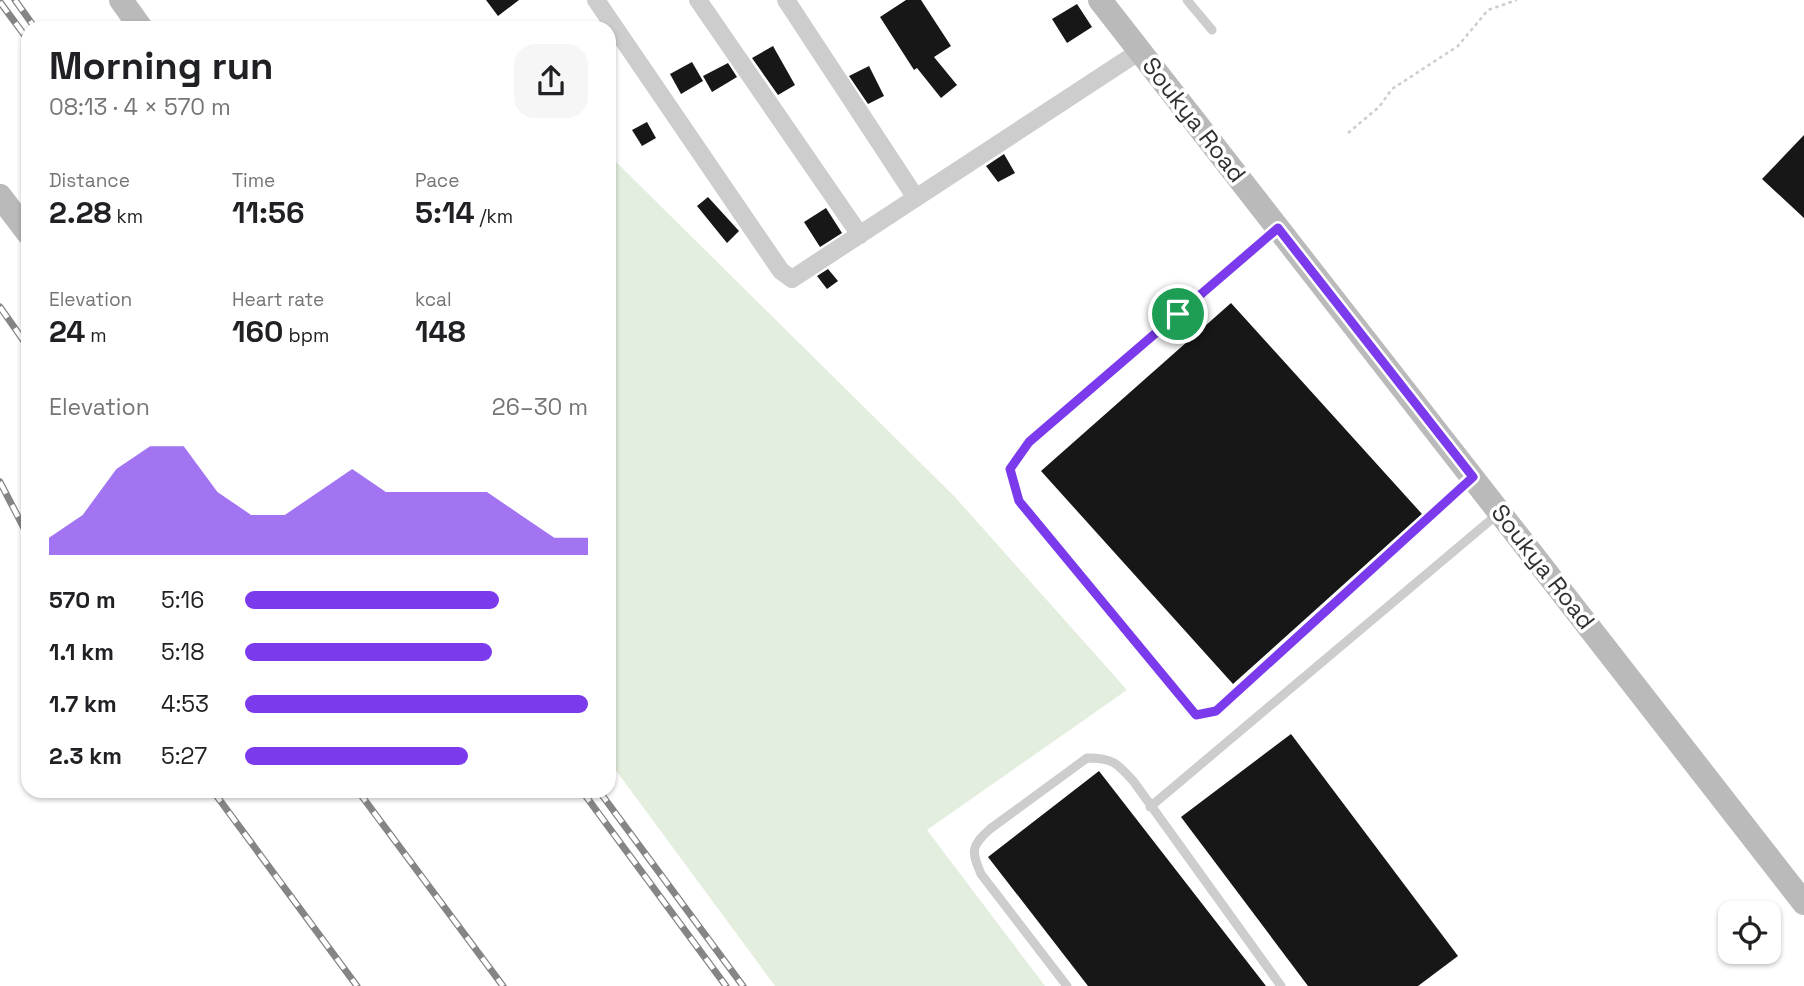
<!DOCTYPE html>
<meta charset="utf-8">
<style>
:root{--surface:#fff;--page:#f6f6f6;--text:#202124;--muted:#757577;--accent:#7c3aed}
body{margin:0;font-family:"Space Grotesk",sans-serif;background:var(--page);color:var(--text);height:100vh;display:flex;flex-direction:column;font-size:26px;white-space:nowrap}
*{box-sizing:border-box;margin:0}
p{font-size:23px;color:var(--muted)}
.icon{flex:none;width:38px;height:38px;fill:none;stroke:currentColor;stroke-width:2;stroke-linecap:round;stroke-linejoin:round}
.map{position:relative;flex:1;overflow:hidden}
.panel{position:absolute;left:21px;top:21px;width:595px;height:777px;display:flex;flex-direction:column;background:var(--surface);border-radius:21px;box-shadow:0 2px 5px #0004}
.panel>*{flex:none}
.tools{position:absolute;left:1718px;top:901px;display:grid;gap:14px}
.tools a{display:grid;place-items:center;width:63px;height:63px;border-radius:14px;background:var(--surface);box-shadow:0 2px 5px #0004;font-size:35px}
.pin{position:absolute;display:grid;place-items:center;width:60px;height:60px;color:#fff;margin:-30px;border:4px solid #fff;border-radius:50%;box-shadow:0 2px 7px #0007}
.round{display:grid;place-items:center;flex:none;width:74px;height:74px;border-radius:21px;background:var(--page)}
.summary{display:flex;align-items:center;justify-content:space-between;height:119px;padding:0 28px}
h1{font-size:38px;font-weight:700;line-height:52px}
.stats{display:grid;grid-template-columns:repeat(3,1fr);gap:10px;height:119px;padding:7px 28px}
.stats div{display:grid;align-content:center}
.stats b{font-size:30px;font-weight:700}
.stats small{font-size:19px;font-weight:400}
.stats p{font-size:19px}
.chart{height:196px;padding:14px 28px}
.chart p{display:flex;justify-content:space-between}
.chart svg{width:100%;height:126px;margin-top:7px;fill:var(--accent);opacity:.7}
ul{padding:0 28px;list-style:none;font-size:23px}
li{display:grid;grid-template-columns:112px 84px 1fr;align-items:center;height:52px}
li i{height:18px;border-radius:9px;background:var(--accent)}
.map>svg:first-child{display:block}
</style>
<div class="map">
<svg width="1804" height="986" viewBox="0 0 1804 986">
<rect width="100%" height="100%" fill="#fff"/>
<path fill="#e3eede" d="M 609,155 L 955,497 L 1127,690 L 927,830 L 1045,986 L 775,986 L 609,761 Z"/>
<path fill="#171717" d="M 486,0 L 519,0 L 498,16 Z
M 906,0 L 921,0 L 951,46 L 934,57 L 957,85 L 941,98 L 917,68 L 914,70 L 880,17 Z
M 1077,4 L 1092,27 L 1067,43 L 1052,19 Z
M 773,46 L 795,85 L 778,95 L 752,58 Z
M 692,62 L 703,81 L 681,94 L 670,74 Z
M 728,63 L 737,77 L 712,92 L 703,76 Z
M 869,66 L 884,96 L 868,104 L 849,76 Z
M 647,122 L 656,138 L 642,146 L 632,130 Z
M 1804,135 L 1804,218 L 1762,179 Z
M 1004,154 L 1015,173 L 998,182 L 986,166 Z
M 708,197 L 739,231 L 727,243 L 697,206 Z
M 826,208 L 842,233 L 820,247 L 804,222 Z
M 828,269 L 838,281 L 827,289 L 817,276 Z
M 1231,303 L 1422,514 L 1233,684 L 1041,471 Z
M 1291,734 L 1458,956 L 1418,986 L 1308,986 L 1181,817 Z
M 1099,771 L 1266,986 L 1088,986 L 988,857 Z"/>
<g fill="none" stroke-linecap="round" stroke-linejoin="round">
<path stroke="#cdcdcd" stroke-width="2.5" stroke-dasharray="3.5 3.5" stroke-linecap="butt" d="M 1348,133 L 1379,107 L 1392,89 L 1458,46 L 1488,10 L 1517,0"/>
<path stroke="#cdcdcd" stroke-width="9" d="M 1187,0 L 1212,30
M 1276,230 L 1029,442 L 1010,469 L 1019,501 L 1196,715 L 1216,711 L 1472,478
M 1150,807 L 1499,513
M 1067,986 L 981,874 C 971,851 971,846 990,829 L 1087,758 C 1113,758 1117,763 1134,782 L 1281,986"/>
<path stroke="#cdcdcd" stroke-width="18" d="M 596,0 L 781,271 L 792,279 L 1140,51
M 698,0 L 860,235
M 786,0 L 916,198"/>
<path stroke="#bababa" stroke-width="24" d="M 121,0 L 141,28
M 1100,0 L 1804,903
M 0,196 L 28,233"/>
<defs>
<path id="rail" d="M 15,0 L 35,28
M 0,2 L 28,40
M 0,307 L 28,347
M 0,482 L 28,536
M 213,791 L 357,986
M 358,791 L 503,986
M 582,791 L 726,986
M 599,791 L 743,986"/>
</defs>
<use href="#rail" stroke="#858585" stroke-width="7"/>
<use href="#rail" stroke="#fff" stroke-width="4.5" stroke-dasharray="13" stroke-linecap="butt"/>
</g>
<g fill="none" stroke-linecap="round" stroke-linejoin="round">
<defs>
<path id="route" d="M 1278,228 L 1473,477 L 1216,711 L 1196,715 L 1019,501 L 1010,469 L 1029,442 Z"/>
</defs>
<use href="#route" stroke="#fff" stroke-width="14"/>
<use href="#route" stroke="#7c3aed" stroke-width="9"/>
</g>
<g text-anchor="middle" stroke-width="7" stroke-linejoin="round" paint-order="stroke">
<g font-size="24" fill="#303030" stroke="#fff">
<text transform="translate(1194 120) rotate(52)" y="8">Soukya Road</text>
<text transform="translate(1543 567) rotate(52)" y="8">Soukya Road</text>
</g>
</g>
</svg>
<div class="tools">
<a><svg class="icon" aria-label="locate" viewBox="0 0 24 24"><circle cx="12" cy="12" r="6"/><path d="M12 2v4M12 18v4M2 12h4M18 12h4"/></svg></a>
</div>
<div class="pin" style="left:1178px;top:314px;background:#1e9e55"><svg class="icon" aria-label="arrive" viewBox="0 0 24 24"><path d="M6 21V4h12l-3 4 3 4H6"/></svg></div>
<section class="panel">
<div class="summary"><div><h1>Morning run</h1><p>08:13 · 4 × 570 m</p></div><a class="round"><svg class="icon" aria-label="share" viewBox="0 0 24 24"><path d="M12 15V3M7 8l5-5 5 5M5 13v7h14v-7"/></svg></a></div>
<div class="stats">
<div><p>Distance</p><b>2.28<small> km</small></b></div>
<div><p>Time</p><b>11:56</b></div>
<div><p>Pace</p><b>5:14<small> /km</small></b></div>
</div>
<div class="stats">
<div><p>Elevation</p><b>24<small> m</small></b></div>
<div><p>Heart rate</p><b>160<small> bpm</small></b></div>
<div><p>kcal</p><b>148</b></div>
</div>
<div class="chart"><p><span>Elevation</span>26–30 m</p>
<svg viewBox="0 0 160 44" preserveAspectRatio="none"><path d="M0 44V38L10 30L20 14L30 6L40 6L50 22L60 30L70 30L80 22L90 14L100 22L110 22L120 22L130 22L140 30L150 38L160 38V44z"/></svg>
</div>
<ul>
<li><b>570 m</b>5:16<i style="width:74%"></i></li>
<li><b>1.1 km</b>5:18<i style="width:72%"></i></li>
<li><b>1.7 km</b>4:53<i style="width:100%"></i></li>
<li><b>2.3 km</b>5:27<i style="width:65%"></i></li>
</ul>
</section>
</div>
